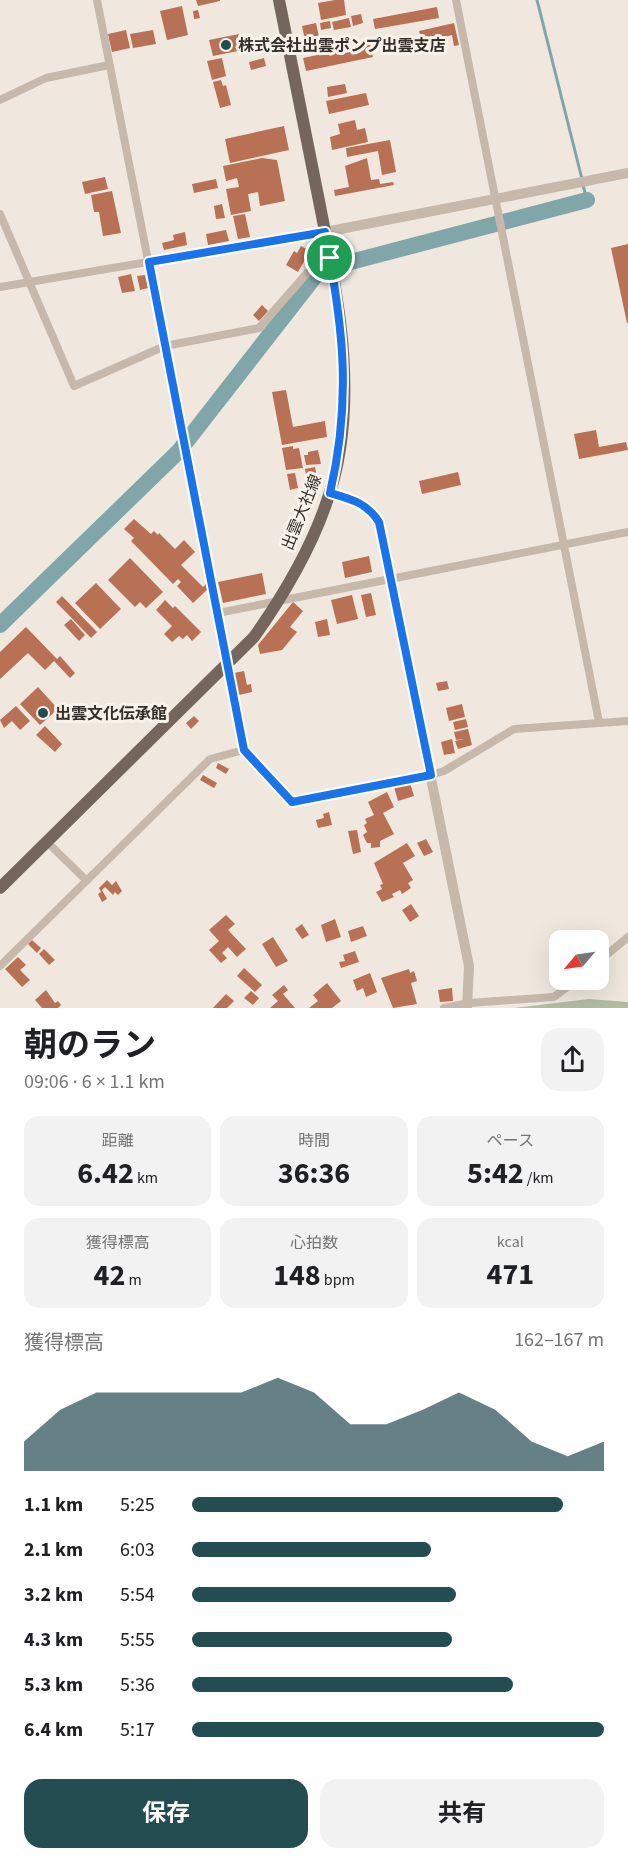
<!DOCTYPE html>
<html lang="ja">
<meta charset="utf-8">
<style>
:root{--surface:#fff;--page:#f2f2f2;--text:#202124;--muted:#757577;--accent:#244d52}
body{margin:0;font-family:"Source Sans 3","Noto Sans JP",sans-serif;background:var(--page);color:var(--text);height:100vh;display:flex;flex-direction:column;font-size:22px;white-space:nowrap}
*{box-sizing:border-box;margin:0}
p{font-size:20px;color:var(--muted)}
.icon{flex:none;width:33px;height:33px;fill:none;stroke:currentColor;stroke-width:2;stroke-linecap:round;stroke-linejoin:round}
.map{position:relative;height:1008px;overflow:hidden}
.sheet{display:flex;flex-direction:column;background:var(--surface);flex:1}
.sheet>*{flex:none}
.needle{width:39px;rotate:241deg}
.fabs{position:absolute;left:549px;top:930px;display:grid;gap:12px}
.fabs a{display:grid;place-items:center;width:60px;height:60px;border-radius:12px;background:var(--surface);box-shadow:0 6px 24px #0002;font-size:30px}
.pin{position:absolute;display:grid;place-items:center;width:51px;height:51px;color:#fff;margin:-26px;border:3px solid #fff;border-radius:50%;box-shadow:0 2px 6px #0007}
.round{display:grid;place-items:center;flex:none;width:63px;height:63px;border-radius:18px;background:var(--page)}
.overview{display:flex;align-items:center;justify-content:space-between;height:102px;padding:0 24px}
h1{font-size:33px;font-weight:700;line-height:45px}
.metrics{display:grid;grid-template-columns:repeat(3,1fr);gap:9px;height:102px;padding:6px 24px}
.metrics div{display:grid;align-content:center;border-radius:15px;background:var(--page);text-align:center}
.metrics b{font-size:30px;font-weight:700}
.metrics small{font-size:16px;font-weight:400}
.metrics p{font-size:16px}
.chart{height:168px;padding:12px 24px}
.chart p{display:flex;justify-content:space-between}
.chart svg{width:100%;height:108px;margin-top:6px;fill:var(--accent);opacity:.7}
.button{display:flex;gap:12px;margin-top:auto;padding:12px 24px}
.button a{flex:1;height:69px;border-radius:18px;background:var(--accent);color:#fff;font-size:24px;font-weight:700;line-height:69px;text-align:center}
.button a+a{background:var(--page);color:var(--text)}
ul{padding:0 24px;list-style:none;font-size:20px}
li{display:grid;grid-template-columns:96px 72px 1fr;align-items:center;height:45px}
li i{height:15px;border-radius:8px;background:var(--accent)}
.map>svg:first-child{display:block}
</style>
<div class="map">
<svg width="628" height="1008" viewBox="0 0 628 1008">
<rect width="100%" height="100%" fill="#f0e8de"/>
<path fill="#b2bda0" d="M 589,999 L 628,1002 L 628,1008 L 514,1008 Z"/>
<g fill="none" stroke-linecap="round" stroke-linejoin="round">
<path stroke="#81a6a9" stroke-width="3" d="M 537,0 L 582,179
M 583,185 L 587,200"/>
<path stroke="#81a6a9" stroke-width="16" d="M 0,625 L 179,451 L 320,270 L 587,200"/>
</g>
<path fill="#b87154" d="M 196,0 L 220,0 L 220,1 L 198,6 Z
M 335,0 L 344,0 L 346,15 L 321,20 L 318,3 Z
M 182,6 L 188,35 L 167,40 L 160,11 Z
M 437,7 L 439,18 L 375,29 L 373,19 Z
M 198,10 L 200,18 L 194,19 L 193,11 Z
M 361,14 L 363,23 L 353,26 L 351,16 Z
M 349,18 L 351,27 L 334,30 L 332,22 Z
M 330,21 L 331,28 L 321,30 L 320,23 Z
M 316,23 L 319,37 L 305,40 L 302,26 Z
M 454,23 L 459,45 L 454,46 L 452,35 L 422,42 L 419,31 Z
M 126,30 L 130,48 L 112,52 L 108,34 Z
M 153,30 L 156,44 L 133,48 L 130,34 Z
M 239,34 L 243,50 L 213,56 L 209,40 Z
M 370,44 L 373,57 L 306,71 L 303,58 Z
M 222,58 L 226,76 L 212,80 L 207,61 Z
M 264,58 L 266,66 L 251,70 L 249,62 Z
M 221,80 L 223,86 L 226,85 L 231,105 L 220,108 L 213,82 Z
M 345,84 L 347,93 L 328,97 L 327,87 Z
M 366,93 L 369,105 L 329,114 L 326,101 Z
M 355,120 L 357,130 L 365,128 L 368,142 L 332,150 L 330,137 L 340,134 L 338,124 Z
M 284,126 L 289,150 L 230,163 L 225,139 Z
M 390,140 L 396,172 L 382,175 L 378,151 L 347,157 L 346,148 Z
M 262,158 L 277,160 L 285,201 L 260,206 L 258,192 L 248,194 L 251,211 L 231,215 L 226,189 L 239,187 L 237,178 L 226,181 L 223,166 Z
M 367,158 L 371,180 L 379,179 L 380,184 L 393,182 L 394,185 L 335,196 L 334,190 L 349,187 L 345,166 Z
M 105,177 L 108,189 L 85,194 L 82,182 Z
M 216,179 L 218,188 L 194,193 L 192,184 Z
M 112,191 L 121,233 L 103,236 L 99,212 L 94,212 L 91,195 Z
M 222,204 L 225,218 L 216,219 L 214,206 Z
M 245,214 L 250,237 L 238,239 L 233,216 Z
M 226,230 L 229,241 L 208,245 L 206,234 Z
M 185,232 L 187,245 L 164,250 L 162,243 L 174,240 L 173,235 Z
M 628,244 L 628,323 L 627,323 L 611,248 Z
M 301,246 L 310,251 L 298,272 L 286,265 L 294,251 L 297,253 Z
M 131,274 L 135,291 L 122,293 L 118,277 Z
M 145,275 L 148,288 L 140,290 L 137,276 Z
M 262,305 L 268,311 L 259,321 L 253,315 Z
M 286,390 L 293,427 L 325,421 L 327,437 L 282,445 L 272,392 Z
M 596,430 L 599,447 L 626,442 L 628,450 L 579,459 L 574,434 Z
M 293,446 L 293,449 L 299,448 L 303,468 L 286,470 L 282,448 Z
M 318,450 L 321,464 L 306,465 L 304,455 L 308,455 L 308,452 Z
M 315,467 L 317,478 L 307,480 L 305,469 Z
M 458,472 L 461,485 L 422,494 L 419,481 Z
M 295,473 L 298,488 L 290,490 L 287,474 Z
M 134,519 L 151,534 L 154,531 L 158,535 L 159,533 L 175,549 L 184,540 L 195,552 L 181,565 L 203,587 L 206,584 L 209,588 L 193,603 L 177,586 L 181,582 L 178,579 L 173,584 L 131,541 L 134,538 L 124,529 Z
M 369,556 L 372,572 L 345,578 L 342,562 Z
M 130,558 L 163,592 L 146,608 L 140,602 L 135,607 L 108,580 Z
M 262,573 L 266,594 L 223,603 L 218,582 Z
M 96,583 L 121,609 L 100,629 L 75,603 Z
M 371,593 L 376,615 L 366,617 L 361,595 Z
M 352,595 L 358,619 L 337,624 L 331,600 Z
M 62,596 L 97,632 L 91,638 L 56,602 Z
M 165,600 L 173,608 L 175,606 L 201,632 L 192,641 L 187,635 L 183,639 L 179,636 L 172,642 L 164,634 L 172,626 L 156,610 Z
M 293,602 L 303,611 L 290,627 L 297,632 L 282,650 L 260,654 L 258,645 Z
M 71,619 L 85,635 L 79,641 L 64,625 Z
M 327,619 L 330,635 L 318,637 L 315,622 Z
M 26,627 L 57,659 L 60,656 L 75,673 L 70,678 L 54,661 L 45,670 L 28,653 L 0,679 L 0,652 Z
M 244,671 L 247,685 L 251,684 L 252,692 L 239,695 L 234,673 Z
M 447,681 L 449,689 L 438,691 L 436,683 Z
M 38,687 L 58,709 L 40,725 L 20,704 Z
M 462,704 L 465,717 L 449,721 L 446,708 Z
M 16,706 L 30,721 L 20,730 L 12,721 L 4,728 L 0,720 Z
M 194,716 L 199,721 L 191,729 L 186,723 Z
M 466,719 L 468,727 L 455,730 L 453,722 Z
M 45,726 L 62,744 L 55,752 L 36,735 Z
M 468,729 L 472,745 L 458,749 L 455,741 L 464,739 L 456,740 L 454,732 Z
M 452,739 L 455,753 L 444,755 L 441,742 Z
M 218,763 L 229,769 L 226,774 L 216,768 Z
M 203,775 L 217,783 L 214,788 L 200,780 Z
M 410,783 L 414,796 L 398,801 L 394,787 Z
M 387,792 L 394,807 L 383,813 L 394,834 L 380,841 L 380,847 L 371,848 L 371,843 L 367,843 L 363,835 L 367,832 L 364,825 L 367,823 L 365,819 L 374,815 L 368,802 Z
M 329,812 L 332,825 L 318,828 L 316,820 L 324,818 L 323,814 Z
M 357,830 L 361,852 L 353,854 L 348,831 Z
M 426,839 L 433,852 L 424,856 L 417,843 Z
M 407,843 L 415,856 L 403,863 L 413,880 L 408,883 L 411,888 L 402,894 L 400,890 L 392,894 L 394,897 L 382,902 L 376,892 L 382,889 L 380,885 L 383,884 L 374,863 Z
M 107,880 L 112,885 L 116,881 L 122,891 L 118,895 L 115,892 L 113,895 L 105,887 L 102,890 L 107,899 L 102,902 L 98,894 L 101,892 L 99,888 Z
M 411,904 L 419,916 L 410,922 L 402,910 Z
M 226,915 L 235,924 L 228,930 L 246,949 L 237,957 L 228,947 L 222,953 L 227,958 L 221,963 L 209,950 L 219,941 L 209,930 Z
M 335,919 L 341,937 L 326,942 L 321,925 Z
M 302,924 L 309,935 L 302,939 L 295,929 Z
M 363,926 L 367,936 L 351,942 L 348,931 Z
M 273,937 L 288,961 L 276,967 L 262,944 Z
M 32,940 L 41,948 L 37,953 L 28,944 Z
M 44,949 L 55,960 L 49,965 L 39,954 Z
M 355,951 L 359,962 L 341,968 L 339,962 L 345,961 L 343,955 Z
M 18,957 L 26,965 L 20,970 L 30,980 L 22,987 L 5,969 Z
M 244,968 L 262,985 L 255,992 L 237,976 Z
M 409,969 L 410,973 L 414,971 L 417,981 L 411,983 L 417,1004 L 393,1008 L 381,978 Z
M 370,973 L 377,992 L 366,997 L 363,988 L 357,991 L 353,980 Z
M 327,983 L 341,1001 L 332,1008 L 309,1008 L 318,1001 L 313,995 Z
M 284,985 L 288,990 L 283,994 L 295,1008 L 270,1008 L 278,1001 L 272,995 Z
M 452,988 L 453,1001 L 440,1002 L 438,990 Z
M 46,990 L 55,1003 L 58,1001 L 61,1005 L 58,1008 L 42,1008 L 35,1000 Z
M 251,991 L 259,998 L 253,1005 L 244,998 Z
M 226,994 L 234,1001 L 227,1008 L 213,1008 Z"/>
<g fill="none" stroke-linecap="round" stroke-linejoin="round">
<path stroke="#c6b9ac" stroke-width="8" d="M 97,0 L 244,750
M 456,0 L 599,722
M 0,100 L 46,78 L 109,65
M 0,214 L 74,386 L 165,346 L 259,328 L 315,264 L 330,258
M 0,287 L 325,232
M 218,613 L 628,532
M 47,842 L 86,880
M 598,962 L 628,937
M 0,966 L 210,759 L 244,750 L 293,802 L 431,775 L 444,771 L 514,729 L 628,721
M 444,1008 L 469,1003 L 554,997 L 576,980"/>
<path stroke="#c6b9ac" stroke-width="10" d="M 325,232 L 628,173
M 330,493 C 351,499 367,503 379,522 L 469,966 L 467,1008"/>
<path stroke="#75665d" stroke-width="12" d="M 0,888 L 254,637 C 293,582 330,516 340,449 C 353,366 335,282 319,201 C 306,134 292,67 279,0"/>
</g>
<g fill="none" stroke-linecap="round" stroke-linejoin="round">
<defs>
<path id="route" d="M 325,232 C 343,326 352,398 330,493 C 351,499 367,503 379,522 L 431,775 L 292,802 L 244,750 L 149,262 Z"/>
</defs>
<use href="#route" stroke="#fff" stroke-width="12"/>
<use href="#route" stroke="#1a73e8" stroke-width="8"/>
</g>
<g fill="#244d52" stroke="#f8f2ea" stroke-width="2">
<circle cx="226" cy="45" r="6"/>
<circle cx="43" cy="713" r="6"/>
</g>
<g text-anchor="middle" stroke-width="6" stroke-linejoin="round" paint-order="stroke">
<g font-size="16" font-weight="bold" fill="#352e2a" stroke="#f8f2ea" text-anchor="start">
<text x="238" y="51">株式会社出雲ポンプ出雲支店</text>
<text x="55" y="719">出雲文化伝承館</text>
</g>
<g font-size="16" fill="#352e2a" stroke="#f8f2ea">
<text transform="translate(301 512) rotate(-68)" y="6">出雲大社線</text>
</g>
</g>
</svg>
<div class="fabs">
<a><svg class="needle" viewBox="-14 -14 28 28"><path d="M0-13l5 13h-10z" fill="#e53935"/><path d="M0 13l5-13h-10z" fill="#757577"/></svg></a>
</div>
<div class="pin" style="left:330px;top:258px;background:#1e9e55"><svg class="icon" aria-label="arrive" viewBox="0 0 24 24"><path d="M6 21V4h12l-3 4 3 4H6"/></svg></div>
</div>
<section class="sheet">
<div class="overview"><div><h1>朝のラン</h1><p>09:06 · 6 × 1.1 km</p></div><a class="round"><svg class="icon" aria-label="share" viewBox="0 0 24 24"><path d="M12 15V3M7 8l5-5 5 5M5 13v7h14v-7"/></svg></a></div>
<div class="metrics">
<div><p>距離</p><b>6.42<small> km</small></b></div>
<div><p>時間</p><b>36:36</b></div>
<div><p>ペース</p><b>5:42<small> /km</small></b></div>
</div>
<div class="metrics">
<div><p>獲得標高</p><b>42<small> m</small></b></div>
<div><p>心拍数</p><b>148<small> bpm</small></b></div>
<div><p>kcal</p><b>471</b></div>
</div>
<div class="chart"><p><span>獲得標高</span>162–167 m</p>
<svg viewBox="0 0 160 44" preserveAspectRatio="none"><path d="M0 44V32L10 19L20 12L30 12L40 12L50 12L60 12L70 6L80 12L90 25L100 25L110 19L120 12L130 19L140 32L150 38L160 32V44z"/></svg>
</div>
<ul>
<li><b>1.1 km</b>5:25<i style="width:90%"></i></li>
<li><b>2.1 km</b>6:03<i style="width:58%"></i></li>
<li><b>3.2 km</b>5:54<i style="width:64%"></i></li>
<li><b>4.3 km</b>5:55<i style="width:63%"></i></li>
<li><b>5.3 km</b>5:36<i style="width:78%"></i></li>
<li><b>6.4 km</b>5:17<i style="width:100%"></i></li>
</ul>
<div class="button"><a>保存</a><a>共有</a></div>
</section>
